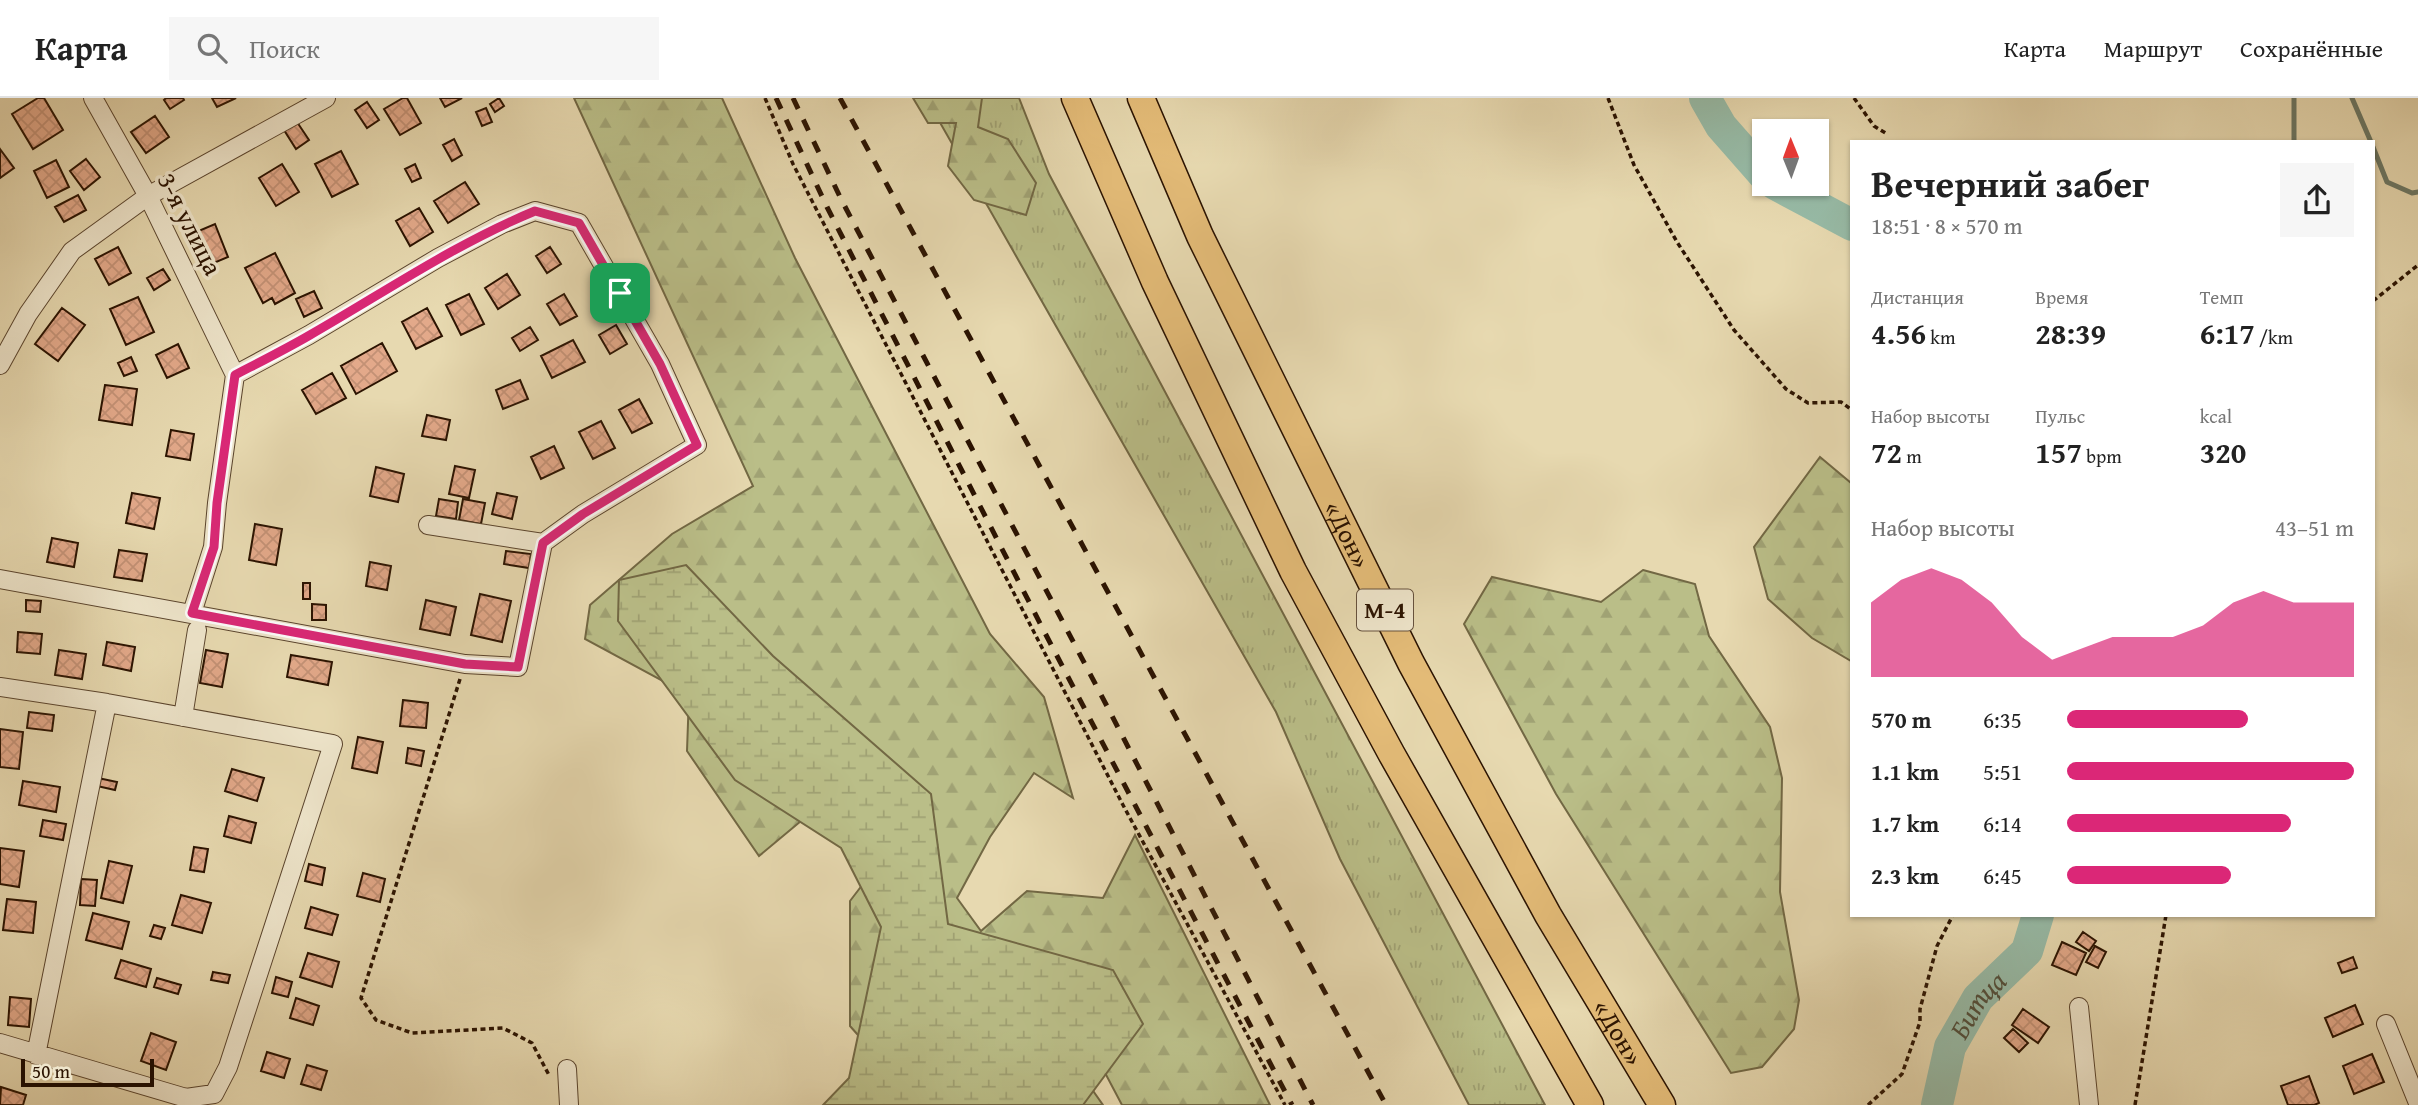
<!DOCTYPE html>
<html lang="ru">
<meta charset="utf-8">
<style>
:root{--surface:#fff;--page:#f6f6f6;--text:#222;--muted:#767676;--line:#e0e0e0;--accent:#db2777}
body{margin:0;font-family:"Gentium Book Plus",serif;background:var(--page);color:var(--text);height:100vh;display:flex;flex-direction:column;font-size:26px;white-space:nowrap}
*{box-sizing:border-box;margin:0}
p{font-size:23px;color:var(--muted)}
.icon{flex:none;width:38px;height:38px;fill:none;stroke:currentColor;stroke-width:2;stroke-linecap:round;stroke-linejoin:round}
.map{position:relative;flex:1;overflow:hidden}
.details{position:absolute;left:1850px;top:42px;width:525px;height:777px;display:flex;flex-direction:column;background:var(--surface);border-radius:0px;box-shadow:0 2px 5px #0004}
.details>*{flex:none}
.needle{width:46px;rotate:359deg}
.controls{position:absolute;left:1752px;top:21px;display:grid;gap:14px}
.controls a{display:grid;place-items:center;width:77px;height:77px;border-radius:0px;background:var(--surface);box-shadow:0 2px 5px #0004;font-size:35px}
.scale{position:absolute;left:21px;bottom:18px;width:133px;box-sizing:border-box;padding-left:7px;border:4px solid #2b1301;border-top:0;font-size:19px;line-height:24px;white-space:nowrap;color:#2b1301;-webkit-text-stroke:5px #efe6cc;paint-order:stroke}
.pin{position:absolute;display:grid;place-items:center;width:60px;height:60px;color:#fff;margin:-30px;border-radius:14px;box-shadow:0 4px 10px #0006}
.round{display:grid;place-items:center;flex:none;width:74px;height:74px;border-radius:0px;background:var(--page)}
.head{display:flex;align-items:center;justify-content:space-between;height:119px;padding:0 21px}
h1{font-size:38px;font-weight:600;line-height:52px}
.figures{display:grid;grid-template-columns:repeat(3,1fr);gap:10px;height:119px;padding:7px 21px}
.figures div{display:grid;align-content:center}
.figures b{font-size:30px;font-weight:600}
.figures small{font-size:19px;font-weight:400}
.figures p{font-size:19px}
.chart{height:196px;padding:14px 21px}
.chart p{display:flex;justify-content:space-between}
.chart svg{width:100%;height:126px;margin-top:7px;fill:var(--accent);opacity:.7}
ul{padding:0 21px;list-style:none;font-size:23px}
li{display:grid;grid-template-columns:112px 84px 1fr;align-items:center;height:52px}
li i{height:18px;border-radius:9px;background:var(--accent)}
header{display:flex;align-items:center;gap:42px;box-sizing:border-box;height:98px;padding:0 35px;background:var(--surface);border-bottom:2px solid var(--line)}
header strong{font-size:33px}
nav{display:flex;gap:38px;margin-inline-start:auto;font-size:24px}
.search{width:490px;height:63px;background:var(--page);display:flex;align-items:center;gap:18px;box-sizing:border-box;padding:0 24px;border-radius:0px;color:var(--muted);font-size:26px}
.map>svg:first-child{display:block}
</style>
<header>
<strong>Карта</strong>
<div class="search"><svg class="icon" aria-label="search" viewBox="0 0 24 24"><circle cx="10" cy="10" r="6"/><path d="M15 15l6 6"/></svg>Поиск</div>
<nav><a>Карта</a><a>Маршрут</a><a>Сохранённые</a></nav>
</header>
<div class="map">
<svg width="2418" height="1007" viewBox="0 0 2418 1007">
<defs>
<pattern id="grass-tufts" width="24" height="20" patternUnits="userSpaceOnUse" patternTransform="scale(1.75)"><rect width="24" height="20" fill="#babe88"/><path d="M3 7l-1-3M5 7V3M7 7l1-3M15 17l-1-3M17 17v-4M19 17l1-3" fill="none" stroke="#a0a274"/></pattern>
<pattern id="forest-firs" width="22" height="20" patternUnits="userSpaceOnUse" patternTransform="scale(1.75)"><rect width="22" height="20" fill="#babe88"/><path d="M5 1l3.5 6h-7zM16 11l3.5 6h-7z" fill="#a0a274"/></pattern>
<pattern id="wetland-marsh" width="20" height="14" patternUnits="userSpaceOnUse" patternTransform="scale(1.75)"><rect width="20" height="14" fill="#babe88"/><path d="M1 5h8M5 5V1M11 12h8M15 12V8" fill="none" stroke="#a0a274"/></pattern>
<pattern id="building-cross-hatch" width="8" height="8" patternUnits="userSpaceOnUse" patternTransform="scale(1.75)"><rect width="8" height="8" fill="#e3a98a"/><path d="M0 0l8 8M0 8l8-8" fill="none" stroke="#c39175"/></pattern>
</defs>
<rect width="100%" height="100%" fill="#e7d9b0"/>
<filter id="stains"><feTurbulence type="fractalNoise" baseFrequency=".00286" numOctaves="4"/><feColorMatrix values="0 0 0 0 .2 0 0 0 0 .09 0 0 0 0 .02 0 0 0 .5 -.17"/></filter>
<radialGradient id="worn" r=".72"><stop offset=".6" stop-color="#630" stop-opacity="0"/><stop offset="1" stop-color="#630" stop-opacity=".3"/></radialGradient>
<path fill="url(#grass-tufts)" stroke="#726844" stroke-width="2" d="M 926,0 L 1019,0 L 1049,76 L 1545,1007 L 1469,1007 L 1340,761 L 1276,614 Z"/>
<path fill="url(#forest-firs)" stroke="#726844" stroke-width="2" d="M 574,0 L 722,0 L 795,160 L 990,536 L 1044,599 L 1073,700 L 1034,675 L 990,739 L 957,800 L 981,833 L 1027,793 L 1103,800 L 1135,737 L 1270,1007 L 1122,1007 L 1065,899 L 1075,967 L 1103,1007 L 920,1007 L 850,928 L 850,803 L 879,765 L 807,718 L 759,758 L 687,653 L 689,597 L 585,541 L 590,507 L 672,436 L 753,388 Z
M 913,0 L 982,0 L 978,29 L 1008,41 L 1036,85 L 1026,117 L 974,102 L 948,68 L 956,25 L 928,25 Z
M 1820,359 L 1851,385 L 1851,563 L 1812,540 L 1768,501 L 1754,449 Z
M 1643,472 L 1695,486 L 1709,538 L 1770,629 L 1782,680 L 1780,794 L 1799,902 L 1794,931 L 1762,969 L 1731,975 L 1556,696 L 1464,526 L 1492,479 L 1601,504 Z"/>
<path fill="url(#wetland-marsh)" stroke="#726844" stroke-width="2" d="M 686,467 L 773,558 L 931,696 L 948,826 L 1113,872 L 1143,926 L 1083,1007 L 823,1007 L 849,980 L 881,829 L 841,750 L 735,682 L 618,523 L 619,482 Z"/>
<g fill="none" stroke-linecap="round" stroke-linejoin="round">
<path stroke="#6c7865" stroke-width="5" d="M 2352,0 L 2371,44
M 2294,44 L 2294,0
M 2373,49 L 2387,84 L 2412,95 L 2418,94"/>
<g stroke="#97bba7" stroke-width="32">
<path d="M 1705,0 L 1721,28 L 1764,77"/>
<path d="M 1775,86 L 1852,127"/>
<path id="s1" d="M 1937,1007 L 1950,949 L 1978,900 L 2027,853 L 2038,817"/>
</g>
</g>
<path fill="url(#building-cross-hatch)" stroke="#2b1301" stroke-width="2" d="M 38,0 L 44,0 L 63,32 L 33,51 L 12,16 Z
M 166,0 L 183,0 L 184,2 L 170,11 L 164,2 Z
M 212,0 L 236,0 L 217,9 Z
M 403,0 L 407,0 L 421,25 L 400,37 L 384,11 Z
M 440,0 L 462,0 L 445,9 Z
M 499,0 L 504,8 L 495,14 L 490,6 Z
M 367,4 L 379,22 L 367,30 L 355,12 Z
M 486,10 L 492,24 L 482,28 L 476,14 Z
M 155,18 L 169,39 L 146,55 L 131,34 Z
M 297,24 L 309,42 L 296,51 L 284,32 Z
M 454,41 L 462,57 L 452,63 L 443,47 Z
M 0,51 L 14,70 L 0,80 Z
M 341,53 L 358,86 L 332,99 L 315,66 Z
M 86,61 L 100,79 L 84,92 L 70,73 Z
M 56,62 L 69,89 L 47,100 L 34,73 Z
M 282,66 L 299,94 L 276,108 L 259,80 Z
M 415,66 L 421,80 L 412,84 L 405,71 Z
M 465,84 L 479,106 L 448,125 L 434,103 Z
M 78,97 L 86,112 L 64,124 L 55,109 Z
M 419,110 L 433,134 L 410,148 L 396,123 Z
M 215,126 L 228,159 L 202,170 L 189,137 Z
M 118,149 L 131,175 L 109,187 L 95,161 Z
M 550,149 L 561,166 L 547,175 L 536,158 Z
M 275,155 L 295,195 L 275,206 L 272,200 L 263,205 L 245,170 Z
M 163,171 L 170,182 L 154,192 L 147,180 Z
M 507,176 L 520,197 L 498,211 L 485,190 Z
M 314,193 L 322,210 L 304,219 L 296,201 Z
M 469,196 L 484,226 L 461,237 L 446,207 Z
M 564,196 L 577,218 L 560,227 L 547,206 Z
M 138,199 L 154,234 L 126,247 L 110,211 Z
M 62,210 L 85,227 L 58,263 L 35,246 Z
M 427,210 L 442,238 L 416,251 L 402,224 Z
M 616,227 L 627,246 L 610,256 L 599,237 Z
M 530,229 L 538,242 L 520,253 L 512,240 Z
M 573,242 L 585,264 L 552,280 L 541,258 Z
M 382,245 L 397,273 L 356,296 L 341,268 Z
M 178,246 L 189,270 L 167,280 L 156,257 Z
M 131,259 L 137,273 L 124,278 L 118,265 Z
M 332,275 L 346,300 L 316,316 L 302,292 Z
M 520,282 L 528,301 L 503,311 L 496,292 Z
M 105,287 L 137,291 L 132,327 L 99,322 Z
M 639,301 L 652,325 L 632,335 L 619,312 Z
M 427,317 L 450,322 L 446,342 L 422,338 Z
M 601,323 L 615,350 L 593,361 L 579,334 Z
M 171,332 L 194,336 L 190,362 L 166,358 Z
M 554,348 L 564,370 L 541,381 L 531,359 Z
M 455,368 L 475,372 L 469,400 L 449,396 Z
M 376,369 L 404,376 L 398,404 L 370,398 Z
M 132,395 L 160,400 L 154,431 L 126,425 Z
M 497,395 L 517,399 L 512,421 L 492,416 Z
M 439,401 L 458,404 L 456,421 L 436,418 Z
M 463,401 L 485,405 L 481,426 L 459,422 Z
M 255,426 L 282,431 L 276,467 L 249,462 Z
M 52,440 L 78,445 L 74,469 L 47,464 Z
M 119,452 L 147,456 L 142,483 L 114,479 Z
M 506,453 L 531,456 L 529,470 L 504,466 Z
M 370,464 L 391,468 L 387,492 L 366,488 Z
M 303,485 L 310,485 L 310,501 L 303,501 Z
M 480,496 L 511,503 L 502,544 L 471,537 Z
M 26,502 L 41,503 L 40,514 L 26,513 Z
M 426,502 L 456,509 L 450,537 L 420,531 Z
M 312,506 L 326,507 L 326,522 L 312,522 Z
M 18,534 L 42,536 L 40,556 L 17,554 Z
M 107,544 L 135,549 L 131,573 L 103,567 Z
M 59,552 L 86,556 L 82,581 L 55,577 Z
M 206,552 L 228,556 L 222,589 L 200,585 Z
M 291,557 L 332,564 L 328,587 L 287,579 Z
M 403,602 L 428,605 L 426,630 L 400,628 Z
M 29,614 L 54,617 L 52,633 L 27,630 Z
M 0,631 L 23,634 L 19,671 L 0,669 Z
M 358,639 L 383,644 L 377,675 L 352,670 Z
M 408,650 L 424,653 L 421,668 L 406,665 Z
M 232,671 L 264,680 L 257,703 L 225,693 Z
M 98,680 L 117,684 L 115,692 L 97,688 Z
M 23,683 L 60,689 L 56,714 L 19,707 Z
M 229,718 L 256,725 L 251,745 L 224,738 Z
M 43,722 L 66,726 L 63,742 L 40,738 Z
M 194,749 L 208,751 L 204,774 L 190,772 Z
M 0,750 L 24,753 L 19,789 L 0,786 Z
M 109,763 L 132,768 L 123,805 L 101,800 Z
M 309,766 L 325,770 L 322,787 L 305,783 Z
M 363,775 L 385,781 L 380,804 L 357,798 Z
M 81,781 L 97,782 L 95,808 L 80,807 Z
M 181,797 L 211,805 L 202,835 L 172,827 Z
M 7,801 L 36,804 L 33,835 L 3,832 Z
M 311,809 L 338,817 L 332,837 L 305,830 Z
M 93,815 L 129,824 L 122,851 L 86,842 Z
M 154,827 L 165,830 L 161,841 L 150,838 Z
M 2083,834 L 2096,843 L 2089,853 L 2076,844 Z
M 2062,844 L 2086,855 L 2076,877 L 2052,867 Z
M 2095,848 L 2106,854 L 2098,870 L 2086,864 Z
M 308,855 L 339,864 L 332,889 L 300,879 Z
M 2353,859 L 2357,870 L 2342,875 L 2338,865 Z
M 121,862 L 151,871 L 146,889 L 115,880 Z
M 213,874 L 230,877 L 228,885 L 211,882 Z
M 276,879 L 292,884 L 288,899 L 272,895 Z
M 157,880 L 181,887 L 178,896 L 154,889 Z
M 10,899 L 31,901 L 29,929 L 8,927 Z
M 296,900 L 319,908 L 313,927 L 290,920 Z
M 2355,907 L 2363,926 L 2333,939 L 2325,920 Z
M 2023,911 L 2049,929 L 2038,945 L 2012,927 Z
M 2013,931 L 2028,945 L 2019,954 L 2004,940 Z
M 151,935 L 176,944 L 166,972 L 141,963 Z
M 267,954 L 290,961 L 284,980 L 261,973 Z
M 2372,956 L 2384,984 L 2354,996 L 2343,968 Z
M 307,967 L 327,973 L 321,992 L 301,986 Z
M 2309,978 L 2319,1005 L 2314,1007 L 2288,1007 L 2281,988 Z
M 1,989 L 26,997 L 23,1007 L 0,1007 Z"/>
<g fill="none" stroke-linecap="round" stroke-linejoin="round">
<defs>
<path id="minor" d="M 93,0 L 148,98 L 235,277
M 0,267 L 28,216 L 72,153 L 148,98 L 326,0
M 428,427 L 543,445
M 0,481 L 465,566 L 518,569 L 543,445 L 583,416 L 697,347 L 660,266 L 579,125 L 535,113 L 502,126 L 438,160 L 309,237 L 235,277
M 192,515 L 213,449 L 217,405 L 235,277
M 0,589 L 107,605 L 333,646 L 228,969 L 214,996 L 186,1000 L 0,945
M 183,619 L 197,532
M 2079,909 L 2089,1007
M 2386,926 L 2418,1005
M 36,957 L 107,605
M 567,971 L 569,1007"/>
<g id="highway">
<path d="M 1075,0 L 1155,184 L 1293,473 L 1391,655 L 1590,1007"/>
<path id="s2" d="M 1141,0 L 1200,138 L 1411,565 L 1548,817 L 1662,1007"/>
</g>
</defs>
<use href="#minor" stroke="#5a442d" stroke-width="20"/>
<use href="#highway" stroke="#2b1301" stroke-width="29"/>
<path stroke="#2b1301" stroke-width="3.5" stroke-dasharray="5 3.5" stroke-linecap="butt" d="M 765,0 L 793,66 L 1123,707 L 1285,1007
M 1608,0 L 1634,67 L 1677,144 L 1734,232 L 1786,291 L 1808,305 L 1841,304 L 1852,312
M 1854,0 L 1874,28 L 1887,36
M 2373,203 L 2418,167
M 460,581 L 361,900 L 376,922 L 412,935 L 503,930 L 532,945 L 549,977
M 1868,1007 L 1902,976 L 1920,924 L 1920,911 L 1937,848 L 1953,817
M 2135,1007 L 2166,817"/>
<use href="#minor" stroke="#efe6cc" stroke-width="18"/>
<use href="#highway" stroke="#e4bc78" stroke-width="26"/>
<path stroke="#2b1301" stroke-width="5" stroke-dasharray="12 12" stroke-linecap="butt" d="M 776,0 L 827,109 L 1045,535 L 1292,1007
M 793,0 L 841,101 L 1109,612 L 1313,1007
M 840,0 L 1386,1007"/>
</g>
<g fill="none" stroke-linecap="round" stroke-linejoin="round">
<defs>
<path id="route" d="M 535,113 L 579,125 L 660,266 L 697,347 L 583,416 L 543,445 L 518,569 L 465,566 L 192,515 L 214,449 L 217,405 L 235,277 C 260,264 286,251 310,237 C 385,194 455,146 535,113 Z"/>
</defs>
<use href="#route" stroke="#fff" stroke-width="14"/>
<use href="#route" stroke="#db2777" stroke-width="9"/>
</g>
<g text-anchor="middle" stroke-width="7" stroke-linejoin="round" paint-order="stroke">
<rect fill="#efe6cc" stroke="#66523e" stroke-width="2" x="1357" y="491.5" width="56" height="41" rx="5"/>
<g font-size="24" font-weight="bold" fill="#2b1301">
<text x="1385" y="520">М-4</text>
</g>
<g font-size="26" fill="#2b1301" stroke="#efe6cc">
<text transform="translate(190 126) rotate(63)" y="9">3-я улица</text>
<text dy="9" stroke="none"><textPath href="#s2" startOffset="483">«Дон»</textPath></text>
<text dy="9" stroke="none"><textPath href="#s2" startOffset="1050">«Дон»</textPath></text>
</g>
<g font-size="28" font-style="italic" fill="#514e3b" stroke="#efe6cc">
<text dy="10" stroke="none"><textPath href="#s1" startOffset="110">Битца</textPath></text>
</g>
</g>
<rect width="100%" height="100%" filter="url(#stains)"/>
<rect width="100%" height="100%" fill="url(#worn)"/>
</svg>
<div class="controls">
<a><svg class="needle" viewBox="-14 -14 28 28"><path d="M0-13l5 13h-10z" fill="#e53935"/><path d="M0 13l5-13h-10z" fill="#767676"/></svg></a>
</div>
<div class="scale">50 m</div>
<div class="pin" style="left:620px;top:195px;background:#1e9e55"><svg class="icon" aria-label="arrive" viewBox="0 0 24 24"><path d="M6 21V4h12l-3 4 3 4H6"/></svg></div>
<section class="details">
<div class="head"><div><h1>Вечерний забег</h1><p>18:51 · 8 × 570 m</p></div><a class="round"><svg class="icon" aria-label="share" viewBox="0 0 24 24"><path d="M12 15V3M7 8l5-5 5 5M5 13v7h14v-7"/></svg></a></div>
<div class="figures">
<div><p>Дистанция</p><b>4.56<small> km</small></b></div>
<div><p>Время</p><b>28:39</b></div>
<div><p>Темп</p><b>6:17<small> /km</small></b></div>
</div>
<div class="figures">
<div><p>Набор высоты</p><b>72<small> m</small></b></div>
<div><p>Пульс</p><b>157<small> bpm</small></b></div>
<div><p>kcal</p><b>320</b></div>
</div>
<div class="chart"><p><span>Набор высоты</span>43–51 m</p>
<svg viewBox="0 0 160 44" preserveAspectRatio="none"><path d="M0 44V18L10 10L20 6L30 10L40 18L50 30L60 38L70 34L80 30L90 30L100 30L110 26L120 18L130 14L140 18L150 18L160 18V44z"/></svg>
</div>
<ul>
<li><b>570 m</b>6:35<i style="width:63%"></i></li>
<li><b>1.1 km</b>5:51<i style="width:100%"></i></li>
<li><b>1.7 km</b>6:14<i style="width:78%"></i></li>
<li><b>2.3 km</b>6:45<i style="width:57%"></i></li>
</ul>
</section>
</div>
